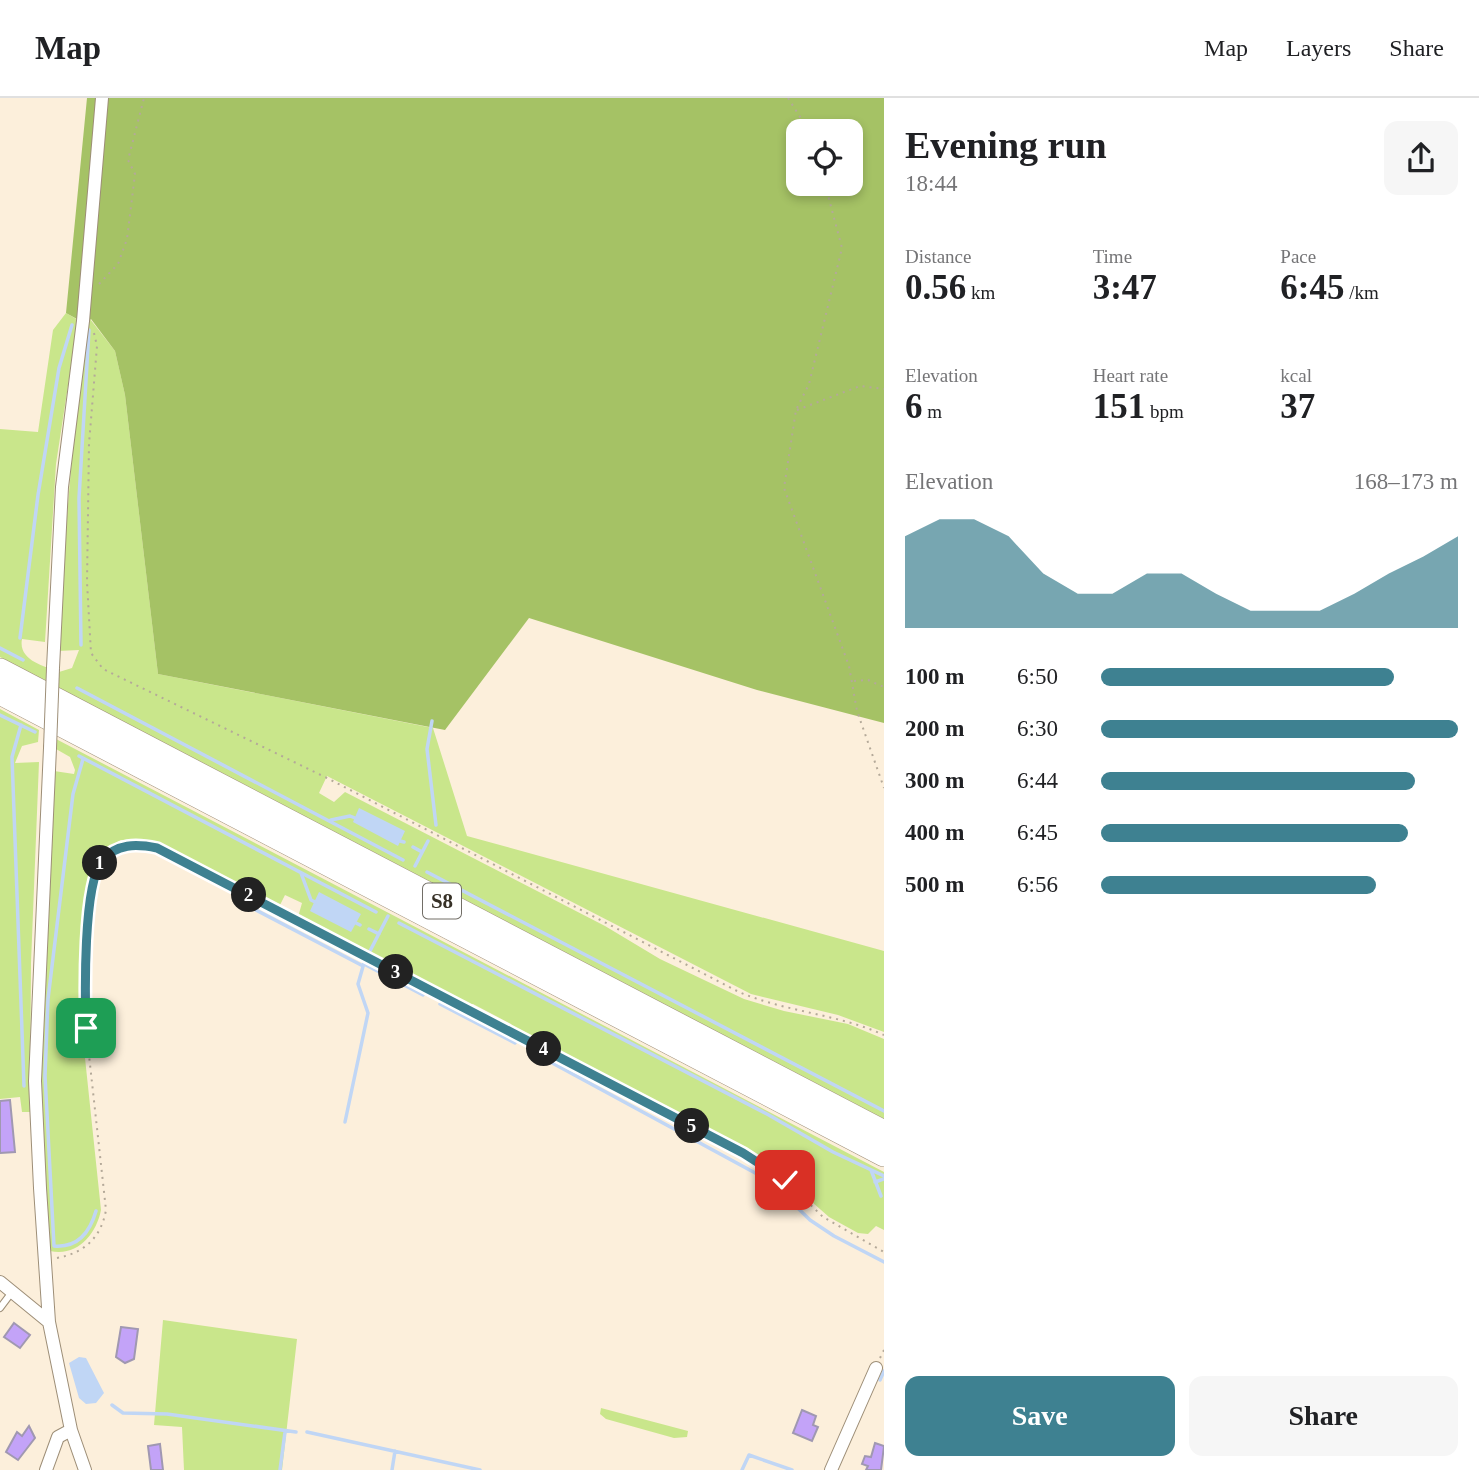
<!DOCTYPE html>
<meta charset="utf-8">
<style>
:root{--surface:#fff;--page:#f6f6f6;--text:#202124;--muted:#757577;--line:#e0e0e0;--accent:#3e8191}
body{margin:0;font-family:Georgia,serif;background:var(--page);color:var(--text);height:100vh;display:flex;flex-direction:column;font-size:26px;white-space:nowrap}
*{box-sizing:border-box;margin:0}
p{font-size:23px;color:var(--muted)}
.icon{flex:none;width:38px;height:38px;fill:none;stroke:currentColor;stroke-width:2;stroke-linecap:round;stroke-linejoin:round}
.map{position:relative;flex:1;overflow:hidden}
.side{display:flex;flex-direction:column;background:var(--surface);width:595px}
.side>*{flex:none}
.tools{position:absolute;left:786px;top:21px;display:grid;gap:14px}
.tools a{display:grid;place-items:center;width:77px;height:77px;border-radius:14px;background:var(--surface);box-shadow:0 4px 10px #0003;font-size:35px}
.pin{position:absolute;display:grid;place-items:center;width:60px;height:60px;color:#fff;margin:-30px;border-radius:14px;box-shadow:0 4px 10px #0006}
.km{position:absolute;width:35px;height:35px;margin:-18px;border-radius:50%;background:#222;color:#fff;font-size:19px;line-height:35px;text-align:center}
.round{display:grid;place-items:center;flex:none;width:74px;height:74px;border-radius:14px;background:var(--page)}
.overview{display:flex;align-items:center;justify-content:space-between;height:119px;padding:0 21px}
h1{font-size:38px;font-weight:800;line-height:52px}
.figures{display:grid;grid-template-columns:repeat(3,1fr);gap:10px;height:119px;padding:7px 21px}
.figures div{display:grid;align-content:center}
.figures b{font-size:35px;font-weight:800}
.figures small{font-size:19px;font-weight:400}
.figures p{font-size:19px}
.chart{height:196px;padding:14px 21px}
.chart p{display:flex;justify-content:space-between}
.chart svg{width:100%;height:126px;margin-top:7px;fill:var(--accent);opacity:.7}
.cta{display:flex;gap:14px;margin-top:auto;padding:14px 21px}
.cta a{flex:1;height:80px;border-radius:14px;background:var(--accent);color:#fff;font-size:28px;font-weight:800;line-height:80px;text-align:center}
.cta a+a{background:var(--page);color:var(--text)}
ul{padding:0 21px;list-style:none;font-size:23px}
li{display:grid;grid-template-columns:112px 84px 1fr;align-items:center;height:52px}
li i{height:18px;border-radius:9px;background:var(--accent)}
header{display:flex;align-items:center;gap:42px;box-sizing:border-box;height:98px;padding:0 35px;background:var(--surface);border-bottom:2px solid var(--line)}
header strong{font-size:33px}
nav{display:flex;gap:38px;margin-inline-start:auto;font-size:24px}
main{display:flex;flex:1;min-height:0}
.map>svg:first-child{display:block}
</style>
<header>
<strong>Map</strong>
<nav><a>Map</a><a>Layers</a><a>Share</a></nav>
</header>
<main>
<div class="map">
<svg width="884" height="1372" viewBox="0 0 884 1372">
<rect width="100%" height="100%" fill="#fcefdb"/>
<path fill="#c9e68b" d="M 66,215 L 78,222 L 56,366 L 45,544 L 22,541 C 18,562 43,568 59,574 L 72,570 L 79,552 L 58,553 C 64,444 73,335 86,226 L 90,221 L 115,253 L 125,297 L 158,576 L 433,630 L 467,738 L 884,853 L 884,934 L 838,917 L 751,896 L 327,678 L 319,695 L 334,704 L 345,694 L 605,828 L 660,861 L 744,901 L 784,913 L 848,926 L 884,941 L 884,1021 L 0,559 L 0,331 L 38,334 L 53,232 Z
M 0,611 L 39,632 L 38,644 L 22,648 L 15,665 L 39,664 L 31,865 L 30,1014 L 22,1014 L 20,999 L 0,1001 Z
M 56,641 L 884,1074 L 884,1132 L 876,1128 L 868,1136 L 858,1135 L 829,1119 L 763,1061 L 514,932 L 511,926 L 473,906 L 466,907 L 298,819 L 302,805 L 285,797 L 279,809 L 160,747 L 121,742 L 104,751 L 98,759 L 88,793 L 81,922 L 101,1112 C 96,1137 77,1159 50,1153 L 41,1006 L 41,941 L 54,673 L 74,676 L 75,672 L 70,659 L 56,651 Z
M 163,1222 L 297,1241 L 282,1372 L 184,1372 L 182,1329 L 154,1327 Z
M 601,1310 L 688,1333 L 687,1339 L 674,1340 L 606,1321 L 600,1316 Z"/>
<path fill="#a5c265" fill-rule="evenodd" d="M 87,0 L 884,0 L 884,625 L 757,592 L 529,520 L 445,632 L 158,576 L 125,297 L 115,253 L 91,221 L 86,226 L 66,215 ZM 798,33 L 850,33 L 850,86 L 798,86 Z"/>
<path fill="#c0d6f5" d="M 359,710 L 405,733 L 398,748 L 353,724 Z
M 319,794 L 361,816 L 351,834 L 310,813 Z
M 79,1259 L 86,1260 L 104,1295 L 96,1305 L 86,1306 L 79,1300 L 69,1265 Z"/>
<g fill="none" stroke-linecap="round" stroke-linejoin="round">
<path stroke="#c0d6f5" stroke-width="3.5" d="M 20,540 L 38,397 L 59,270 L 72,227
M 81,547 L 79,400 L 89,232
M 0,550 L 23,562
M 77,590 L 403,762
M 0,617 L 35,634
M 432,623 L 427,651 L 436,727
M 21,627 L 12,659 L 24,988
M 79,658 L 376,814
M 83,661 L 73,696 L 48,901 L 45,978 L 54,1148 C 78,1150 90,1134 96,1113
M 331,722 L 350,718 L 355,720
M 400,743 L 404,744
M 413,749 L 422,754
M 415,768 L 428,743
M 427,774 L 884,1013
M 301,775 L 311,802 L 315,804
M 237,802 L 363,868
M 356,825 L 360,827
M 399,825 L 767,1016 L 833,1054 L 884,1078
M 369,831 L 379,836
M 370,853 L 388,818
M 364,866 L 423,897
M 440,906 L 515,945
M 532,954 L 770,1083 L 810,1122 L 834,1138 L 884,1164
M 345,1024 L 368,915 L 358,886 L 364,865
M 871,1072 L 881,1098
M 875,1084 L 884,1081
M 880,1282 L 884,1273
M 112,1307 L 123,1315 L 167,1316 L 296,1334
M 307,1334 L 480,1372
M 280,1372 L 285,1334
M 392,1372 L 395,1353
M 742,1372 L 749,1357 L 792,1372"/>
</g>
<path fill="#c3a3f8" stroke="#a098b1" stroke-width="2" d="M 10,1002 L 15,1054 L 0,1055 L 0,1003 Z
M 14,1225 L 30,1237 L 20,1250 L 4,1239 Z
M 121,1229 L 138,1231 L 134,1261 L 125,1265 L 116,1259 Z
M 802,1312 L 816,1318 L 813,1327 L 818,1329 L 812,1343 L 793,1335 Z
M 29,1328 L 35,1340 L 18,1362 L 6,1354 L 17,1334 L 22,1338 Z
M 875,1345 L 884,1348 L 881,1372 L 866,1372 L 868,1368 L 862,1366 L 865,1358 L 871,1359 Z
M 160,1346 L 163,1372 L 151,1372 L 148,1348 Z"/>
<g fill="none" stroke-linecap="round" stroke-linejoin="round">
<defs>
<path id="lane" d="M 0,1210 L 12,1194"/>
<path id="street" d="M 53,570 L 62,389 L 83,223 L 102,0
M 50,650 L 35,983 L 40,1090 L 49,1224 L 71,1332 L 85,1372
M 0,1184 L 49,1224
M 46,1372 L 58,1339 L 71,1332
M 831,1372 L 876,1270"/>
<path id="highway" d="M 0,572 L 884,1034
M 0,595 L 884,1057"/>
</defs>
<use href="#lane" stroke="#9d8e77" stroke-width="8"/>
<use href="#street" stroke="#9d8e77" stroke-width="14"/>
<use href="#highway" stroke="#9d8e77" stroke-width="24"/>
<path stroke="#b4a999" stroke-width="2" stroke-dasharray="2 5" stroke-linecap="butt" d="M 788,0 L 809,33
M 825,86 L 842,150 L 809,286 L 796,312 L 784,390 L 849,568 L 857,613 L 884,690
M 99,186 L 118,166 L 127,141 L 135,76 L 128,62 L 144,0
M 94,235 L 97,248 L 89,346 L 87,484 L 91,555 L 103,571 L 329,681 L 739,894 C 786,914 838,916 884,937
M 797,312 L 860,288 L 884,291
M 854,583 L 868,582 L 884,589
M 57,1160 C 84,1155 101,1140 106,1112 L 86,930 L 92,788 L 101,764 L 117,751 L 146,748 L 175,758 L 758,1063 L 785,1082 L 823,1119 L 884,1154
M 880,1260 L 884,1252"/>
<use href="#lane" stroke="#fff" stroke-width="6"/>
<use href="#street" stroke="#fff" stroke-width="12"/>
<use href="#highway" stroke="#fff" stroke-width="23"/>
<defs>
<path id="street-bridge" d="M 50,650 L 53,570"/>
</defs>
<use href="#street-bridge" stroke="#9d8e77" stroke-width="14" stroke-linecap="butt"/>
<use href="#street-bridge" stroke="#fff" stroke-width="12"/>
</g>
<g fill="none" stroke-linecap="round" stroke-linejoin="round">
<defs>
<path id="route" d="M 86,930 C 85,897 83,787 102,763 C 116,745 137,746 157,750 L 743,1055 L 785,1082"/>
</defs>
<use href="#route" stroke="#fff" stroke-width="14"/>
<use href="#route" stroke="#3e8191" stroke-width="9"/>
</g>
<g text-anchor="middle" stroke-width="7" stroke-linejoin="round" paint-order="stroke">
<rect fill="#fff" stroke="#726e67" stroke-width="2" x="423" y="785.5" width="38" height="35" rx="5"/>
<g font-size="21" font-weight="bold" fill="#363026">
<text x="442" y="810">S8</text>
</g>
</g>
</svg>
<div class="tools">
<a><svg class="icon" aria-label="locate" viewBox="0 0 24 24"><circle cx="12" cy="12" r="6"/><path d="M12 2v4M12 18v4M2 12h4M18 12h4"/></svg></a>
</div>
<div class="pin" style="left:86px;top:930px;background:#1e9e55"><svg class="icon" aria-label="arrive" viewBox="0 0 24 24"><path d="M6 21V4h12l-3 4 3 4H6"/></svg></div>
<div class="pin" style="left:785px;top:1082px;background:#d93025"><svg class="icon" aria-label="check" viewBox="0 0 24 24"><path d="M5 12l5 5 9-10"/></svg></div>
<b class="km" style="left:100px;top:765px">1</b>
<b class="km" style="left:249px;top:797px">2</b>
<b class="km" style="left:396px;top:874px">3</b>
<b class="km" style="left:544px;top:951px">4</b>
<b class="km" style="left:692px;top:1028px">5</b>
</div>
<section class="side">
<div class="overview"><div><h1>Evening run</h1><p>18:44</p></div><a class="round"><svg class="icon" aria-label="share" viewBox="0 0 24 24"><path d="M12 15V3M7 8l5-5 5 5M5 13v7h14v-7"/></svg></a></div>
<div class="figures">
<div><p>Distance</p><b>0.56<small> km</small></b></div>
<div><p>Time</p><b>3:47</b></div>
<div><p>Pace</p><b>6:45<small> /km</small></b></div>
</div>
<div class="figures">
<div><p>Elevation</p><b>6<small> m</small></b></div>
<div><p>Heart rate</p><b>151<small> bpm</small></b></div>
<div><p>kcal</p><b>37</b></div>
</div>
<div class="chart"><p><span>Elevation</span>168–173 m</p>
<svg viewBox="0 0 160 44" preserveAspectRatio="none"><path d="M0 44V12L10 6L20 6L30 12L40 25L50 32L60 32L70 25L80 25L90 32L100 38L110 38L120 38L130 32L140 25L150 19L160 12V44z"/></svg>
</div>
<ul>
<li><b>100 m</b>6:50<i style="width:82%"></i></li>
<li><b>200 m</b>6:30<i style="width:100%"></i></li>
<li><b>300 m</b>6:44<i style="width:88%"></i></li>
<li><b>400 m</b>6:45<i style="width:86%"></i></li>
<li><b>500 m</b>6:56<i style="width:77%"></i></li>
</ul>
<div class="cta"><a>Save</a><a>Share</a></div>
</section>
</main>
